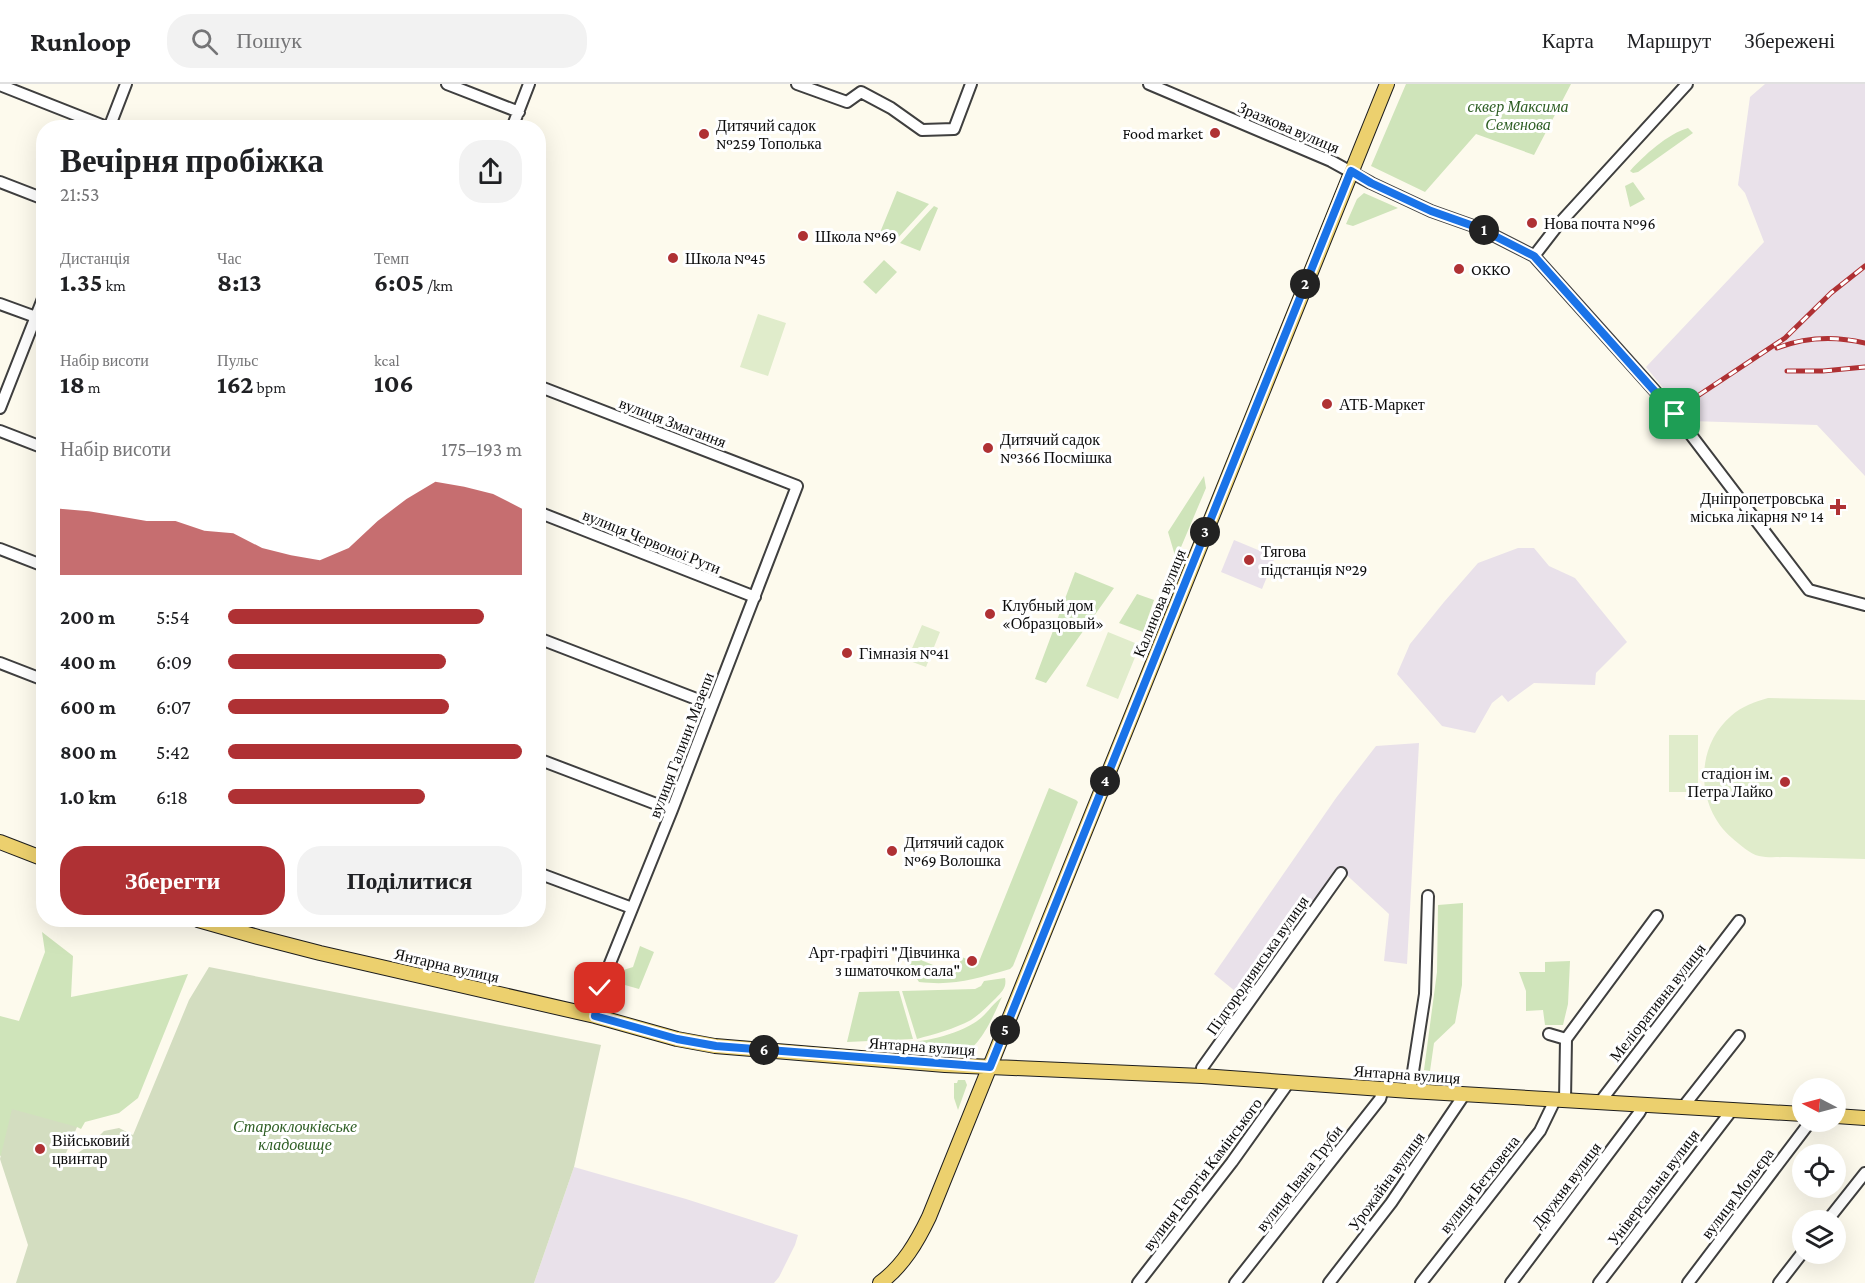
<!DOCTYPE html>
<html lang="uk">
<meta charset="utf-8">
<style>
:root{--surface:#fff;--page:#f2f2f2;--text:#202124;--muted:#757577;--line:#e0e0e0;--accent:#af3134}
body{margin:0;font-family:"Crimson Pro",serif;background:var(--page);color:var(--text);height:100vh;display:flex;flex-direction:column;font-size:22px;white-space:nowrap}
*{box-sizing:border-box;margin:0}
p{font-size:20px;color:var(--muted)}
.icon{flex:none;width:33px;height:33px;fill:none;stroke:currentColor;stroke-width:2;stroke-linecap:round;stroke-linejoin:round}
.map{position:relative;flex:1;overflow:hidden}
.panel{position:absolute;left:36px;top:36px;width:510px;height:807px;display:flex;flex-direction:column;background:var(--surface);border-radius:24px;box-shadow:0 6px 24px #0002}
.panel>*{flex:none}
.needle{width:39px;rotate:276deg}
.tools{position:absolute;left:1792px;top:994px;display:grid;gap:12px}
.tools a{display:grid;place-items:center;width:54px;height:54px;border-radius:50%;background:var(--surface);box-shadow:0 6px 24px #0002;font-size:30px}
.pin{position:absolute;display:grid;place-items:center;width:51px;height:51px;color:#fff;margin:-26px;border-radius:12px;box-shadow:0 3px 9px #0006}
.km{position:absolute;width:30px;height:30px;margin:-15px;border-radius:50%;background:#222;color:#fff;font-size:16px;line-height:30px;text-align:center}
.round{display:grid;place-items:center;flex:none;width:63px;height:63px;border-radius:24px;background:var(--page)}
.headline{display:flex;align-items:center;justify-content:space-between;height:102px;padding:0 24px}
h1{font-size:33px;font-weight:700;line-height:45px}
.metrics{display:grid;grid-template-columns:repeat(3,1fr);gap:9px;height:102px;padding:6px 24px}
.metrics div{display:grid;align-content:center}
.metrics b{font-size:26px;font-weight:700}
.metrics small{font-size:16px;font-weight:400}
.metrics p{font-size:16px}
.chart{height:168px;padding:12px 24px}
.chart p{display:flex;justify-content:space-between}
.chart svg{width:100%;height:108px;margin-top:6px;fill:var(--accent);opacity:.7}
.action{display:flex;gap:12px;margin-top:auto;padding:12px 24px}
.action a{flex:1;height:69px;border-radius:24px;background:var(--accent);color:#fff;font-size:24px;font-weight:700;line-height:69px;text-align:center}
.action a+a{background:var(--page);color:var(--text)}
ul{padding:0 24px;list-style:none;font-size:20px}
li{display:grid;grid-template-columns:96px 72px 1fr;align-items:center;height:45px}
li i{height:15px;border-radius:8px;background:var(--accent)}
header{display:flex;align-items:center;gap:36px;box-sizing:border-box;height:84px;padding:0 30px;background:var(--surface);border-bottom:2px solid var(--line)}
header strong{font-size:28px}
nav{display:flex;gap:33px;margin-inline-start:auto;font-size:21px}
.search{width:420px;height:54px;background:var(--page);display:flex;align-items:center;gap:15px;box-sizing:border-box;padding:0 21px;border-radius:24px;color:var(--muted);font-size:22px}
.map>svg:first-child{display:block}
</style>
<header>
<strong>Runloop</strong>
<div class="search"><svg class="icon" aria-label="search" viewBox="0 0 24 24"><circle cx="10" cy="10" r="6"/><path d="M15 15l6 6"/></svg>Пошук</div>
<nav><a>Карта</a><a>Маршрут</a><a>Збережені</a></nav>
</header>
<div class="map">
<svg width="1865" height="1199" viewBox="0 0 1865 1199">
<rect width="100%" height="100%" fill="#fdfaed"/>
<path fill="#e9e1ea" d="M 1765,0 L 1865,0 L 1865,392 L 1817,341 L 1690,337 L 1646,283 L 1764,158 L 1745,109 L 1738,101 L 1750,13 Z
M 1234,456 L 1275,473 L 1262,505 L 1221,488 Z
M 1518,464 L 1534,464 L 1549,482 L 1575,494 L 1627,558 L 1596,589 L 1595,601 L 1534,599 L 1508,618 L 1502,611 L 1492,619 L 1475,649 L 1442,642 L 1397,590 L 1410,560 L 1444,518 L 1478,479 Z
M 1419,659 L 1407,880 L 1384,877 L 1389,830 L 1339,784 L 1246,916 L 1214,890 L 1336,714 L 1376,662 Z
M 574,1083 L 686,1115 L 798,1151 L 795,1161 L 779,1193 L 774,1199 L 534,1199 Z"/>
<path fill="#cfe4ba" d="M 1406,0 L 1571,0 L 1534,71 L 1476,50 L 1425,108 L 1371,82 Z
M 1688,44 L 1693,49 L 1638,88 L 1633,89 L 1630,87 C 1643,72 1669,49 1688,44 Z
M 1633,98 L 1645,115 L 1630,123 L 1625,102 Z
M 897,107 L 929,120 L 895,157 L 879,151 Z
M 1364,109 L 1398,124 L 1353,142 L 1346,140 L 1357,115 Z
M 934,122 L 938,124 L 920,167 L 900,159 Z
M 884,176 L 897,188 L 876,210 L 863,198 Z
M 1204,392 L 1206,404 L 1176,475 L 1168,448 Z
M 1075,488 L 1114,504 L 1046,599 L 1035,595 Z
M 1137,510 L 1154,516 L 1143,548 L 1119,539 Z
M 1049,704 L 1076,716 L 1078,718 L 1013,882 L 1010,885 C 975,895 955,902 919,898 L 899,867 L 955,890 L 962,873 L 978,880 Z
M 1463,819 L 1462,901 L 1455,939 L 1434,959 L 1430,987 L 1424,986 L 1437,888 L 1438,821 Z
M 42,848 L 73,872 L 71,913 L 188,890 L 138,1014 L 119,1029 L 85,1038 L 81,1045 L 77,1043 L 0,1072 L 0,932 L 19,937 L 45,868 Z
M 640,862 L 654,868 L 639,905 L 611,897 L 614,889 L 633,883 Z
M 1570,877 L 1568,920 L 1563,941 L 1545,941 L 1543,926 L 1526,927 L 1526,907 L 1519,888 L 1545,888 L 1545,878 Z
M 1005,894 C 1007,903 1002,908 996,914 C 988,922 980,930 971,936 C 954,945 935,950 917,955 L 902,907 L 975,905 L 981,902 L 984,897 Z
M 899,907 L 913,955 L 847,958 L 859,908 Z
M 1002,913 C 994,930 981,963 962,970 C 950,974 903,965 888,964 L 888,960 C 917,959 949,954 974,939 C 985,933 992,920 1002,913 Z
M 958,996 L 965,996 L 967,1001 L 958,1026 L 954,1014 L 954,999 L 957,999 Z"/>
<path fill="#d3ddc0" d="M 209,883 L 601,961 L 574,1083 L 534,1199 L 16,1199 L 28,1161 L 0,1075 L 12,1025 L 77,1043 L 61,1081 L 92,1059 L 104,1047 L 119,1044 L 133,1051 L 189,916 Z"/>
<path fill="#e0eccb" d="M 758,230 L 786,239 L 768,292 L 740,283 Z
M 922,541 L 940,548 L 926,583 L 907,576 Z
M 1108,548 L 1140,561 L 1118,615 L 1086,602 Z
M 1768,614 L 1865,616 L 1865,775 C 1839,774 1813,774 1786,773 C 1778,773 1767,774 1759,772 C 1750,770 1739,760 1732,754 C 1696,723 1694,664 1731,632 C 1742,622 1755,618 1768,614 Z
M 1669,651 L 1698,651 L 1698,708 L 1669,708 Z"/>
<g fill="none" stroke-linecap="round" stroke-linejoin="round">
<defs>
<path id="minor" d="M 447,0 L 519,28
M 797,0 L 847,18 L 861,8 L 891,24 L 922,46 L 954,45 L 971,0
M 1149,0 L 1331,77 L 1371,99 L 1431,127 L 1479,144 L 1534,172 L 1672,326 L 1809,506 L 1865,521
M 0,1 L 109,44 L 126,0
M 512,44 L 529,0
M 0,98 L 44,115
M 1534,172 L 1558,141 L 1687,0
M 0,220 L 44,236
M 538,302 L 797,402 L 672,726 L 600,904 L 595,932
M 0,324 L 44,212
M 0,347 L 44,364
M 538,428 L 755,513
M 0,465 L 44,482
M 538,554 L 712,621
M 0,579 L 44,596
M 538,675 L 672,726
M 538,789 L 632,824
M 1549,950 L 1566,955 L 1565,1016
M 1566,955 L 1657,832
M 1202,992 L 1202,984 L 1341,789
M 1410,1007 L 1425,910 L 1428,812
M 1600,1018 L 1739,837
M 1683,1023 L 1739,952
M 1827,1137 L 1865,1089
M 1138,1199 L 1232,1078 L 1289,998
M 1235,1199 L 1380,1015 L 1383,1005
M 1329,1199 L 1391,1119 L 1464,1011
M 1421,1199 L 1540,1047 L 1555,1016
M 1511,1199 L 1639,1029 L 1644,1020
M 1599,1199 L 1732,1026
M 1688,1199 L 1810,1038
M 1779,1199 L 1803,1168"/>
<path id="major" d="M 0,758 L 44,775
M 198,836 L 258,853 L 320,869 L 595,932 L 677,955 L 715,962 L 945,981 L 1202,992 L 1410,1007 L 1803,1030
M 1836,1032 L 1865,1034
M 880,1199 C 903,1182 917,1158 929,1133 L 1387,0"/>
</defs>
<use href="#minor" stroke="#3f3f3f" stroke-width="14"/>
<use href="#major" stroke="#1d1d1d" stroke-width="16"/>
<use href="#minor" stroke="#fff" stroke-width="10"/>
<use href="#major" stroke="#ecd06e" stroke-width="14"/>
<defs>
<path id="rail" d="M 1777,264 C 1805,253 1836,252 1865,259
M 1787,287 L 1823,287 L 1865,283
M 1684,321 L 1785,254 L 1831,209 L 1865,182"/>
</defs>
<use href="#rail" stroke="#af3134" stroke-width="5"/>
<use href="#rail" stroke="#fff" stroke-width="3" stroke-dasharray="9" stroke-linecap="butt"/>
</g>
<g fill="none" stroke-linecap="round" stroke-linejoin="round">
<defs>
<path id="route" d="M 600,904 L 595,932 L 677,955 L 716,962 L 990,983 L 1351,87 L 1371,99 L 1431,127 L 1479,144 L 1534,172 L 1675,330"/>
</defs>
<use href="#route" stroke="#fff" stroke-width="12"/>
<use href="#route" stroke="#1a73e8" stroke-width="8"/>
</g>
<g fill="#af3134" stroke="#fff" stroke-width="2">
<circle cx="1215" cy="49" r="6"/>
<circle cx="704" cy="50" r="6"/>
<circle cx="1532" cy="139" r="6"/>
<circle cx="803" cy="152" r="6"/>
<circle cx="673" cy="174" r="6"/>
<circle cx="1459" cy="185" r="6"/>
<circle cx="1327" cy="320" r="6"/>
<circle cx="988" cy="364" r="6"/>
<path d="M1835 414h6v6h6v6h-6v6h-6v-6h-6v-6h6z"/>
<circle cx="1249" cy="476" r="6"/>
<circle cx="990" cy="530" r="6"/>
<circle cx="847" cy="569" r="6"/>
<circle cx="1785" cy="698" r="6"/>
<circle cx="892" cy="767" r="6"/>
<circle cx="972" cy="877" r="6"/>
<circle cx="40" cy="1065" r="6"/>
</g>
<g text-anchor="middle" stroke-width="6" stroke-linejoin="round" paint-order="stroke">
<g font-size="16" font-style="italic" fill="#2d5d23" stroke="#fff">
<text x="1518" y="28">сквер Максима<tspan x="1518" dy="18">Семенова</tspan></text>
<text x="295" y="1048">Староклочківське<tspan x="295" dy="18">кладовище</tspan></text>
</g>
<g font-size="16" fill="#0c0c0c" stroke="#fff" text-anchor="start">
<text x="716" y="47">Дитячий садок<tspan x="716" dy="18">№259 Тополька</tspan></text>
<text x="1203" y="55" text-anchor="end">Food market</text>
<text x="1544" y="145">Нова почта №96</text>
<text x="815" y="158">Школа №69</text>
<text x="685" y="180">Школа №45</text>
<text x="1471" y="191">OKKO</text>
<text x="1339" y="326">АТБ-Маркет</text>
<text x="1000" y="361">Дитячий садок<tspan x="1000" dy="18">№366 Посмішка</tspan></text>
<text x="1824" y="420" text-anchor="end">Дніпропетровська<tspan x="1824" dy="18">міська лікарня № 14</tspan></text>
<text x="1261" y="473">Тягова<tspan x="1261" dy="18">пiдстанцiя №29</tspan></text>
<text x="1002" y="527">Клубный дом<tspan x="1002" dy="18">«Образцовый»</tspan></text>
<text x="859" y="575">Гімназія №41</text>
<text x="1773" y="695" text-anchor="end">стадіон ім.<tspan x="1773" dy="18">Петра Лайко</tspan></text>
<text x="904" y="764">Дитячий садок<tspan x="904" dy="18">№69 Волошка</tspan></text>
<text x="960" y="874" text-anchor="end">Арт-графіті "Дівчинка<tspan x="960" dy="18">з шматочком сала"</tspan></text>
<text x="52" y="1062">Військовий<tspan x="52" dy="18">цвинтар</tspan></text>
</g>
<g font-size="16" fill="#0c0c0c" stroke="#fff">
<text transform="translate(1289 43) rotate(23)" y="6">Зразкова вулиця</text>
<text transform="translate(673 338) rotate(21)" y="6">вулиця Змагання</text>
<text transform="translate(652 457) rotate(22)" y="6">вулиця Червоної Рути</text>
<text transform="translate(1159 519) rotate(-68)" y="6">Калинова вулиця</text>
<text transform="translate(681 661) rotate(-69)" y="6">вулиця Галини Мазепи</text>
<text transform="translate(447 881) rotate(13)" y="6">Янтарна вулиця</text>
<text transform="translate(1257 881) rotate(-55)" y="6">Підгороднянська вулиця</text>
<text transform="translate(1657 918) rotate(-52)" y="6">Меліоративна вулиця</text>
<text transform="translate(922 962) rotate(4)" y="6">Янтарна вулиця</text>
<text transform="translate(1407 990) rotate(4)" y="6">Янтарна вулиця</text>
<text transform="translate(1202 1090) rotate(-53)" y="6">вулиця Георгія Камінського</text>
<text transform="translate(1299 1094) rotate(-52)" y="6">вулиця Івана Труби</text>
<text transform="translate(1386 1097) rotate(-54)" y="6">Урожайна вулиця</text>
<text transform="translate(1479 1100) rotate(-52)" y="6">вулиця Бетховена</text>
<text transform="translate(1566 1101) rotate(-53)" y="6">Дружня вулиця</text>
<text transform="translate(1653 1103) rotate(-53)" y="6">Універсальна вулиця</text>
<text transform="translate(1737 1109) rotate(-53)" y="6">вулиця Мольєра</text>
</g>
</g>
</svg>
<div class="tools">
<a><svg class="needle" viewBox="-14 -14 28 28"><path d="M0-13l5 13h-10z" fill="#e53935"/><path d="M0 13l5-13h-10z" fill="#757577"/></svg></a>
<a><svg class="icon" aria-label="locate" viewBox="0 0 24 24"><circle cx="12" cy="12" r="6"/><path d="M12 2v4M12 18v4M2 12h4M18 12h4"/></svg></a>
<a><svg class="icon" aria-label="layers" viewBox="0 0 24 24"><path d="M12 4l9 5-9 5-9-5zM3 14l9 5 9-5"/></svg></a>
</div>
<div class="pin" style="left:1675px;top:330px;background:#1e9e55"><svg class="icon" aria-label="arrive" viewBox="0 0 24 24"><path d="M6 21V4h12l-3 4 3 4H6"/></svg></div>
<div class="pin" style="left:600px;top:904px;background:#d93025"><svg class="icon" aria-label="check" viewBox="0 0 24 24"><path d="M5 12l5 5 9-10"/></svg></div>
<b class="km" style="left:1484px;top:146px">1</b>
<b class="km" style="left:1305px;top:200px">2</b>
<b class="km" style="left:1205px;top:448px">3</b>
<b class="km" style="left:1105px;top:697px">4</b>
<b class="km" style="left:1005px;top:946px">5</b>
<b class="km" style="left:764px;top:966px">6</b>
<section class="panel">
<div class="headline"><div><h1>Вечірня пробіжка</h1><p>21:53</p></div><a class="round"><svg class="icon" aria-label="share" viewBox="0 0 24 24"><path d="M12 15V3M7 8l5-5 5 5M5 13v7h14v-7"/></svg></a></div>
<div class="metrics">
<div><p>Дистанція</p><b>1.35<small> km</small></b></div>
<div><p>Час</p><b>8:13</b></div>
<div><p>Темп</p><b>6:05<small> /km</small></b></div>
</div>
<div class="metrics">
<div><p>Набір висоти</p><b>18<small> m</small></b></div>
<div><p>Пульс</p><b>162<small> bpm</small></b></div>
<div><p>kcal</p><b>106</b></div>
</div>
<div class="chart"><p><span>Набір висоти</span>175–193 m</p>
<svg viewBox="0 0 160 44" preserveAspectRatio="none"><path d="M0 44V17L10 18L20 20L30 22L40 22L50 26L60 27L70 33L80 36L90 38L100 33L110 22L120 13L130 6L140 8L150 11L160 17V44z"/></svg>
</div>
<ul>
<li><b>200 m</b>5:54<i style="width:87%"></i></li>
<li><b>400 m</b>6:09<i style="width:74%"></i></li>
<li><b>600 m</b>6:07<i style="width:75%"></i></li>
<li><b>800 m</b>5:42<i style="width:100%"></i></li>
<li><b>1.0 km</b>6:18<i style="width:67%"></i></li>
</ul>
<div class="action"><a>Зберегти</a><a>Поділитися</a></div>
</section>
</div>
